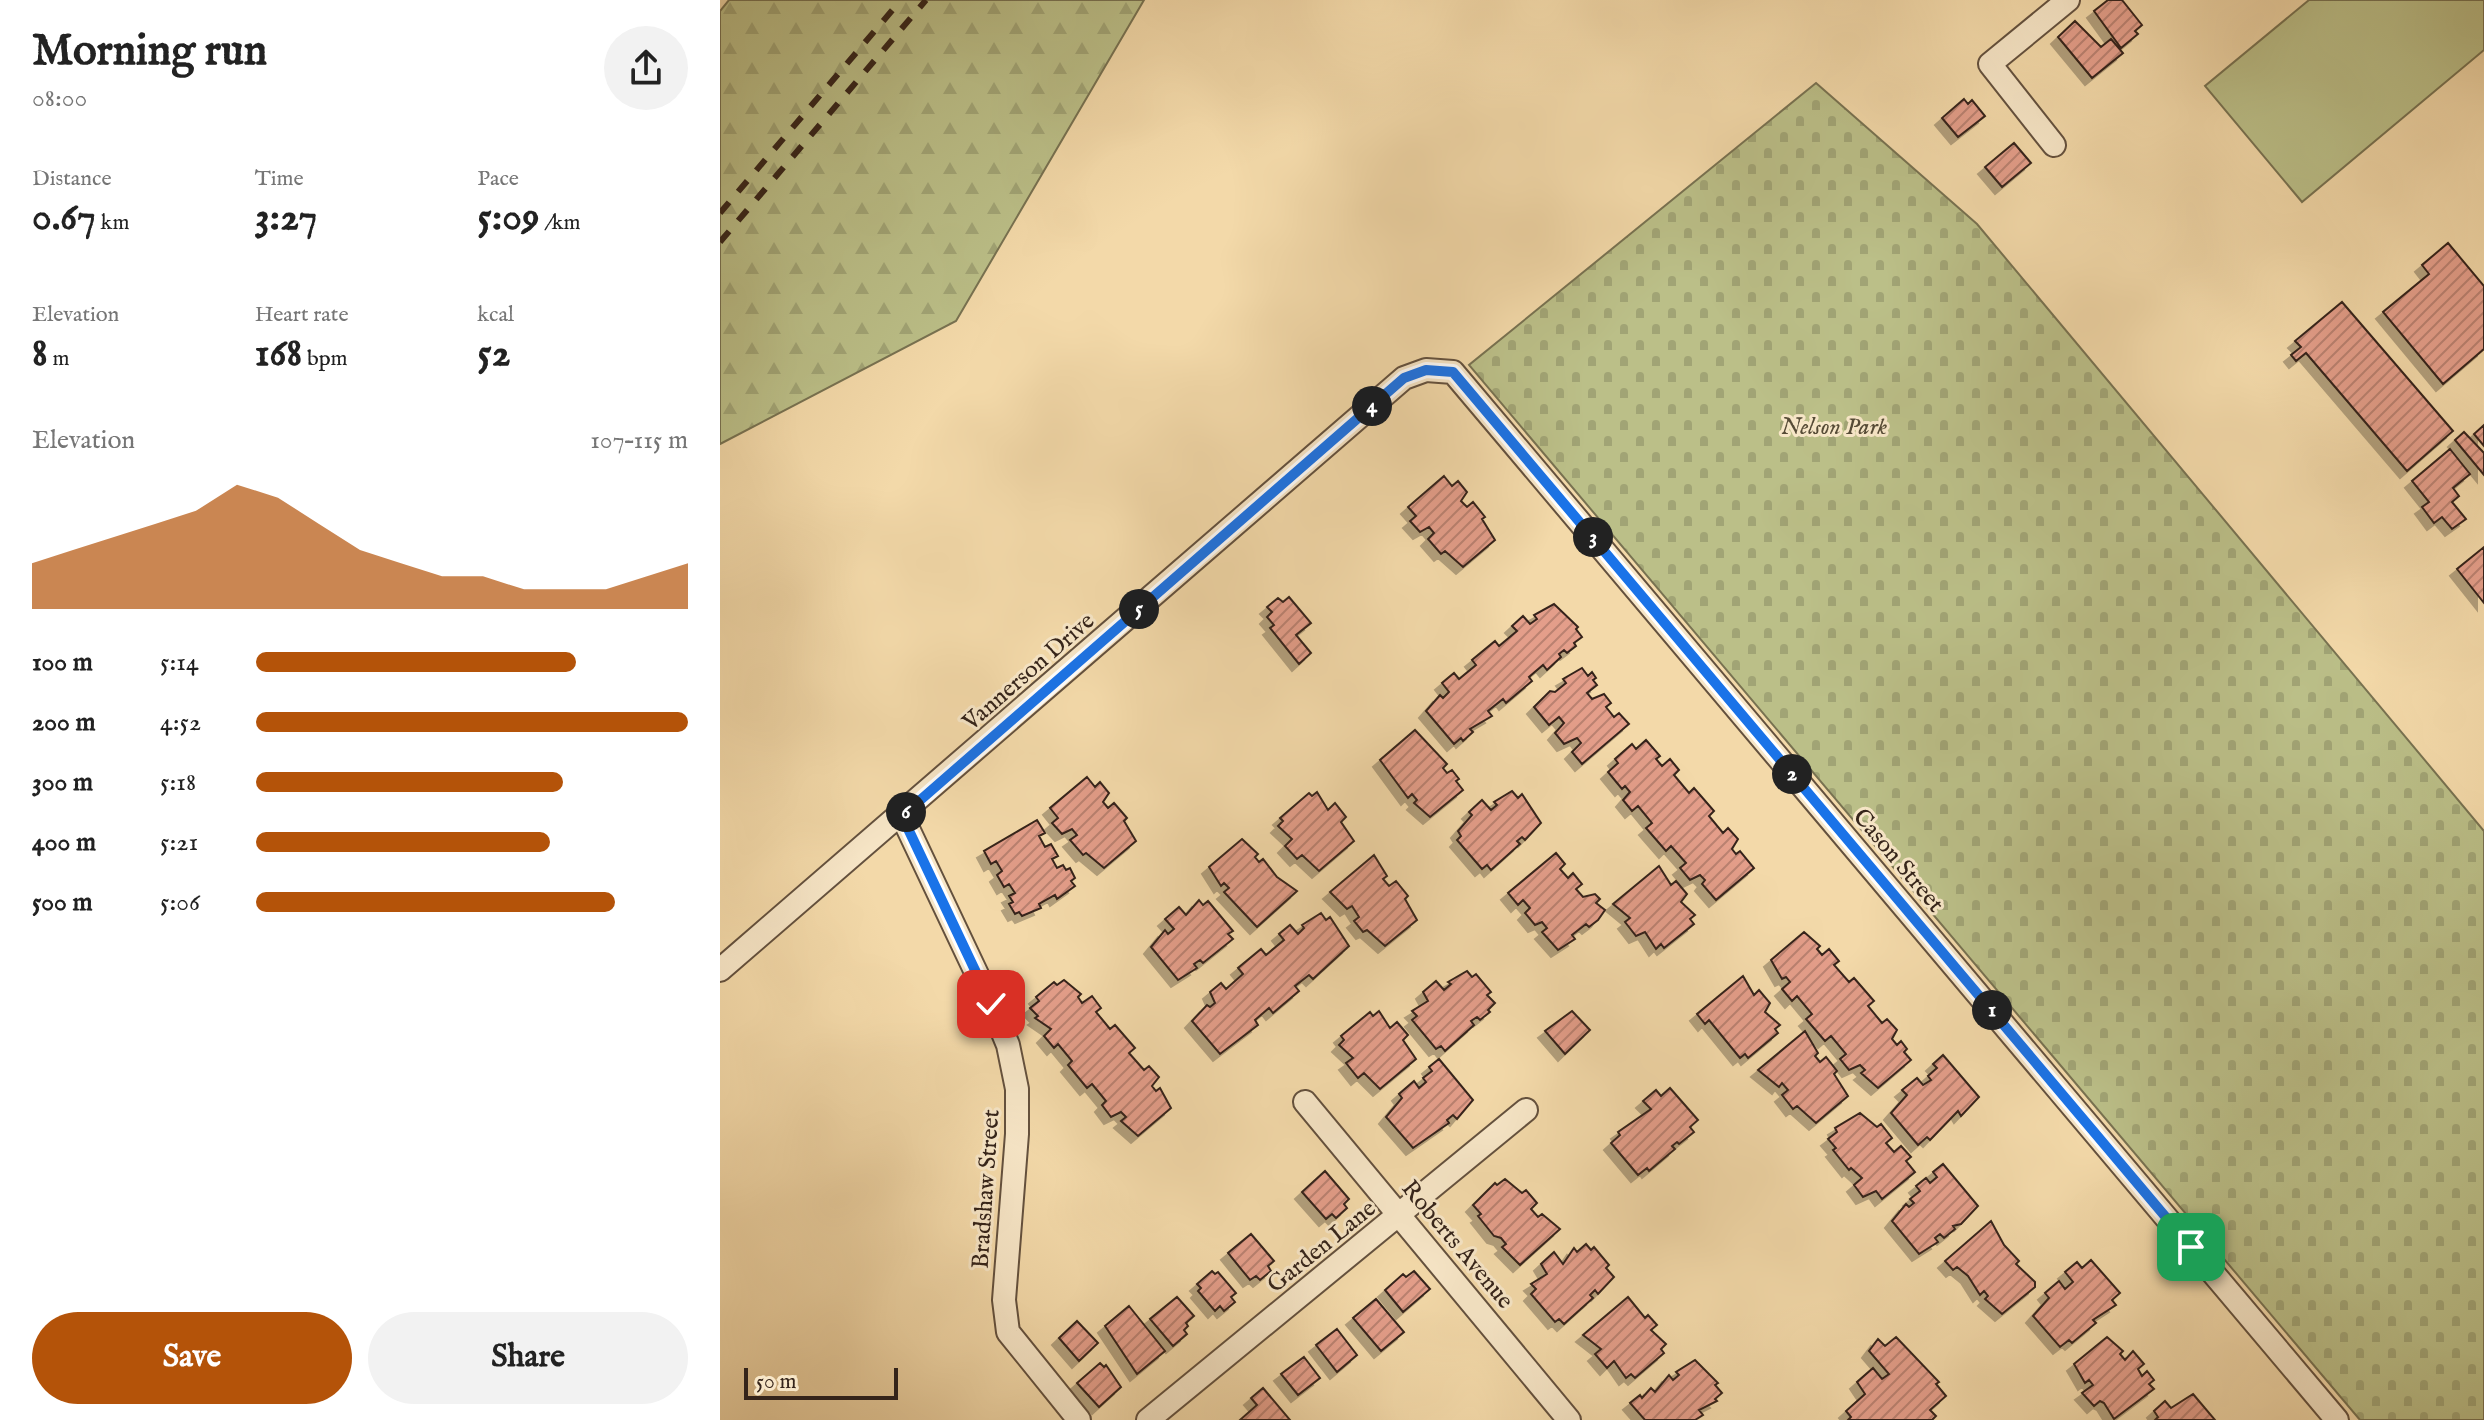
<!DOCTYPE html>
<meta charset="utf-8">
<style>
:root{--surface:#fff;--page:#f2f2f2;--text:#222;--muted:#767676;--accent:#b45309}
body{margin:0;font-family:"IM FELL English",serif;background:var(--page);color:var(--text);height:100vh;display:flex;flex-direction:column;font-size:30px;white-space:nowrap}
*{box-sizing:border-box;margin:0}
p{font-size:26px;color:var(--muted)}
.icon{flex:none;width:44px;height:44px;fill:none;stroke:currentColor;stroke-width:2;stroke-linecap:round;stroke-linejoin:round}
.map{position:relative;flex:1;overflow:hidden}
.sheet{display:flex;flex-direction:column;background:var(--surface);width:720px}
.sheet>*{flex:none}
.scale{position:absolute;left:24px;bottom:20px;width:154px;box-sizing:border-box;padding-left:8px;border:4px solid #35241a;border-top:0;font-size:22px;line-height:28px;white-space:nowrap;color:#35241a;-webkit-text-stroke:6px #f7e6c7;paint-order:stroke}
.pin{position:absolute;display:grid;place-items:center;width:68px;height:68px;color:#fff;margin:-34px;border-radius:16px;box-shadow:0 4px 12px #0006}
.km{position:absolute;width:40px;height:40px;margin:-20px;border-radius:50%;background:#222;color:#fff;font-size:22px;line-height:40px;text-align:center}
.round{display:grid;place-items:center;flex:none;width:84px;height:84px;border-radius:42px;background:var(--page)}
.summary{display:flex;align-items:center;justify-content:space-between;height:136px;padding:0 32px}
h1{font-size:44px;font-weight:800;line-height:60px}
.figures{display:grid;grid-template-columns:repeat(3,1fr);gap:12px;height:136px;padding:8px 32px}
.figures div{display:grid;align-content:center}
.figures b{font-size:40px;font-weight:800}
.figures small{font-size:22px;font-weight:400}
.figures p{font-size:22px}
.chart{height:224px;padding:16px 32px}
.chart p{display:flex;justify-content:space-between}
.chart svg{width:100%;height:144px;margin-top:8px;fill:var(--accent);opacity:.7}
.button{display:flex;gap:16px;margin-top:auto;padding:16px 32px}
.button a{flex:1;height:92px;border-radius:48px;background:var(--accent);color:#fff;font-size:32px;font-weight:800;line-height:92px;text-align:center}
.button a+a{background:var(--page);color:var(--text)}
ul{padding:0 32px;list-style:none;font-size:26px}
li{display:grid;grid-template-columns:128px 96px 1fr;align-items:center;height:60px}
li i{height:20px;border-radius:10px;background:var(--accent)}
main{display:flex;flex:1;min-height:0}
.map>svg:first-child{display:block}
</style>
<main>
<section class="sheet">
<div class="summary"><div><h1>Morning run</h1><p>08:00</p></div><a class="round"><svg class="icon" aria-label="share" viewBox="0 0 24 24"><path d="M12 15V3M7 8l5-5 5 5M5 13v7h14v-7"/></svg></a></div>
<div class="figures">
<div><p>Distance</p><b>0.67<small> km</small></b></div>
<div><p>Time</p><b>3:27</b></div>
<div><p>Pace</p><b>5:09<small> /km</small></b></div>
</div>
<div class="figures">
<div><p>Elevation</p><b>8<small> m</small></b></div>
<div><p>Heart rate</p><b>168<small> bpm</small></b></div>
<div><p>kcal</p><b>52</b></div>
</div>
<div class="chart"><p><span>Elevation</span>107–115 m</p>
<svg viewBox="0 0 160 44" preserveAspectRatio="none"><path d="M0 44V30L10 26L20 22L30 18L40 14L50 6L60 10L70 18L80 26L90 30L100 34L110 34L120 38L130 38L140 38L150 34L160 30V44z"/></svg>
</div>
<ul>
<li><b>100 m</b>5:14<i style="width:74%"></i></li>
<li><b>200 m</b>4:52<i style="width:100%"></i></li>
<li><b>300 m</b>5:18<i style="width:71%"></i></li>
<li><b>400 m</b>5:21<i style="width:68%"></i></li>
<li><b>500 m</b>5:06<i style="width:83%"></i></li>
</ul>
<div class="button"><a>Save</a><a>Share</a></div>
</section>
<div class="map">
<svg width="1764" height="1420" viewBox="0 0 1764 1420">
<defs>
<pattern id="forest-firs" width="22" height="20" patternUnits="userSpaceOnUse" patternTransform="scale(2)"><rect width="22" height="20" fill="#bbbf88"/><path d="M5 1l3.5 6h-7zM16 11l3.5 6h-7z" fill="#a1a475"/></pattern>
<pattern id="cemetery-stones" width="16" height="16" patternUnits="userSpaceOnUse" patternTransform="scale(2)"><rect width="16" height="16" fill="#bbbf88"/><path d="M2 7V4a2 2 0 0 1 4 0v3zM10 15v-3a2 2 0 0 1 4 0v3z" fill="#a1a475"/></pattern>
<pattern id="building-hatch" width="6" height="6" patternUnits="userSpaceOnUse" patternTransform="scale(2)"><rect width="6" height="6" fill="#e49e8a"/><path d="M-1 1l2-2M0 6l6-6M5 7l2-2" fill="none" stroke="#ba8170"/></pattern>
<filter id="shadow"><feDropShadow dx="-7" dy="7" stdDeviation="0" flood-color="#0004"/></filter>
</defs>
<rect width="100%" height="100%" fill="#f3d9a9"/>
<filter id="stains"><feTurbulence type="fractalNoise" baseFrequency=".0025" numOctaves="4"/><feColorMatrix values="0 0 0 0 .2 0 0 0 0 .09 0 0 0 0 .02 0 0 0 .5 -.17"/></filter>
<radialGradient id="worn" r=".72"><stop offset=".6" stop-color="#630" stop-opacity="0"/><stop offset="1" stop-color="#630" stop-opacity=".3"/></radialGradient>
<path fill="#bbbf88" stroke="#787251" stroke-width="2" d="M 1589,0 L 1764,0 L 1764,50 L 1582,202 L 1485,86 Z"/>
<path fill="url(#forest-firs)" stroke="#787251" stroke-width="2" d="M 9,0 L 424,0 L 236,321 L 0,444 L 0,11 Z"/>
<path fill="url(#cemetery-stones)" stroke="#787251" stroke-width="2" d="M 1096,83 L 1257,224 L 1764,831 L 1764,1420 L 1640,1420 L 749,365 Z"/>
<path fill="url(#building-hatch)" stroke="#35241a" stroke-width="2" filter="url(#shadow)" d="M 1388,0 L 1402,0 L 1422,25 L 1415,31 L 1418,34 L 1401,48 L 1374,11 Z
M 1355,21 L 1381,47 L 1391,39 L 1403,53 L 1372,78 L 1338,37 Z
M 1244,99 L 1248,104 L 1252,100 L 1265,116 L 1238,137 L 1222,118 Z
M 1294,143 L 1311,163 L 1282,187 L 1265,167 Z
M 1728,243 L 1764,286 L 1764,349 L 1723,384 L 1663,312 L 1709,274 L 1702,265 Z
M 1622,302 L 1733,431 L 1687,471 L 1586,353 L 1576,361 L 1571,355 L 1581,347 L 1575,341 Z
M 1764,425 L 1764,446 L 1754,434 Z
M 1744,432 L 1764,453 L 1764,475 L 1735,440 Z
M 1730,449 L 1750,474 L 1733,488 L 1739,496 L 1732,502 L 1746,519 L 1732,529 L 1722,517 L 1714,523 L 1702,507 L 1709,502 L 1692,481 Z
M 724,476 L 732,486 L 738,481 L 747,492 L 741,501 L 747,507 L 753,502 L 765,517 L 762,519 L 775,540 L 743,567 L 725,551 L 721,554 L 708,539 L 714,533 L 709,527 L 700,532 L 690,521 L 696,516 L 688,507 Z
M 1764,547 L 1764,603 L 1737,569 Z
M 569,597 L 591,623 L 576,635 L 591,653 L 579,664 L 550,628 L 554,625 L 547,617 L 552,612 L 547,607 L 558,598 L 563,602 Z
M 834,604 L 858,627 L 856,629 L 862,637 L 854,643 L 856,646 L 847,653 L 844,650 L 839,654 L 841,657 L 827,670 L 823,665 L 809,677 L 812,681 L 786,703 L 783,699 L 768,711 L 772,716 L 750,729 L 753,732 L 743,741 L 741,738 L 734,744 L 706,711 L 720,695 L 723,698 L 729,692 L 722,683 L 734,673 L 739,679 L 756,665 L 752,660 L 775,641 L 779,646 L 797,631 L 792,626 L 803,616 L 810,624 L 817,619 L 814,615 Z
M 862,668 L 868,676 L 872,672 L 876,678 L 873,680 L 877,685 L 867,693 L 872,699 L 884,694 L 891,703 L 886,707 L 894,717 L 899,713 L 909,724 L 862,764 L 852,752 L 861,743 L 857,738 L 844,744 L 835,733 L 844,723 L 839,717 L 829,725 L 814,707 L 830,691 L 835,692 L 846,683 L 843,679 Z
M 695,730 L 727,764 L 723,768 L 727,773 L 732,770 L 739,779 L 736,781 L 743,790 L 710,817 L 694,803 L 697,800 L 692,794 L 688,798 L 660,760 Z
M 926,740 L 940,756 L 936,759 L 942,766 L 950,759 L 959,770 L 954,775 L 969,793 L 974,788 L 994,811 L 989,816 L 1003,833 L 1008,828 L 1018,839 L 1012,849 L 1016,854 L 1020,851 L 1034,868 L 996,900 L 982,884 L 985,880 L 980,875 L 970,880 L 960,868 L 966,863 L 951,846 L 946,851 L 926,828 L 932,823 L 918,806 L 912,811 L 903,800 L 910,792 L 905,786 L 902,789 L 888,772 L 898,763 L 895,759 L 912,744 L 916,749 Z
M 367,777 L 375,787 L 380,782 L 389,793 L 383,802 L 388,808 L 394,803 L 407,818 L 404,821 L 416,841 L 384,868 L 366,853 L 363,855 L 350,840 L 357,835 L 352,829 L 342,834 L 332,823 L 338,818 L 330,808 Z
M 792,791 L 798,798 L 802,794 L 821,823 L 805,840 L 802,837 L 797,841 L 800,844 L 771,870 L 767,865 L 762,869 L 737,840 L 741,836 L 738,831 L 752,815 L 749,812 L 762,800 L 771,810 L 777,805 L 774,802 Z
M 597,792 L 608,810 L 615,803 L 626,817 L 621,822 L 634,841 L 599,871 L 582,855 L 577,859 L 565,846 L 572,839 L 558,826 L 563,821 L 560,818 L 589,793 L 592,796 Z
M 317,820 L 325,833 L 319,836 L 325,847 L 331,844 L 338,856 L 332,859 L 337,868 L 343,865 L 346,870 L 350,868 L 355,878 L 351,881 L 355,886 L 337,899 L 335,895 L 319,904 L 321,908 L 302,916 L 299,912 L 295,914 L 289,904 L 293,902 L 289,896 L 295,893 L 289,884 L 284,887 L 277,875 L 282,871 L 276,861 L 271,864 L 264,851 Z
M 522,839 L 538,854 L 535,857 L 539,862 L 543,859 L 557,877 L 577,891 L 537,927 L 504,892 L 509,888 L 504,883 L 501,886 L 489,867 Z
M 836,853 L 845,864 L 840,869 L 848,878 L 853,873 L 862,884 L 856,889 L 863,897 L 875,894 L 880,899 L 876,903 L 885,910 L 878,920 L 869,927 L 866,924 L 852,935 L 855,939 L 838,950 L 822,932 L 827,928 L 822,922 L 815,925 L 805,913 L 810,908 L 803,900 L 798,905 L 788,893 Z
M 654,855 L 667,876 L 663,879 L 669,886 L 676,881 L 688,896 L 685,899 L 697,920 L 665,946 L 647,930 L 643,932 L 634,921 L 639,917 L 632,906 L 627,909 L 610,892 Z
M 939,866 L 951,885 L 956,881 L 967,894 L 961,902 L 975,915 L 970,919 L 974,924 L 944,948 L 941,944 L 936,949 L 925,932 L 916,936 L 905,922 L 910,918 L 893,904 Z
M 479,900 L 483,905 L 488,901 L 513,931 L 508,934 L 513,939 L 483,963 L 480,960 L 474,964 L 477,968 L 458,980 L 431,947 L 445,930 L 448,934 L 454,929 L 445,919 L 459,907 L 466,915 Z
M 601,913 L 606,920 L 610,917 L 629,946 L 593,979 L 589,975 L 575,986 L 579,991 L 553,1013 L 549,1008 L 535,1020 L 538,1025 L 500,1054 L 472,1021 L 487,1005 L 490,1007 L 495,1003 L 490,992 L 501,983 L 506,989 L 523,974 L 518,968 L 541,949 L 546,955 L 564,940 L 559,934 L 570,925 L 578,934 L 584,928 L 582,925 Z
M 1084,932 L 1100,946 L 1097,949 L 1102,955 L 1109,949 L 1119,961 L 1114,965 L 1129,982 L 1134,978 L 1154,1001 L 1148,1006 L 1162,1023 L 1167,1019 L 1177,1030 L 1172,1039 L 1177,1045 L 1181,1041 L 1187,1049 L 1184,1052 L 1191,1060 L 1158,1088 L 1141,1073 L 1145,1070 L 1140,1065 L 1129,1070 L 1120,1059 L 1126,1054 L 1111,1036 L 1105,1041 L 1086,1019 L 1092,1014 L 1077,996 L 1072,1001 L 1062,989 L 1070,982 L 1066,977 L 1062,979 L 1051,960 Z
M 747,971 L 752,977 L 756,974 L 771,992 L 767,995 L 775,1003 L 768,1010 L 770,1012 L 760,1020 L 757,1017 L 751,1021 L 754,1025 L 725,1051 L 721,1046 L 716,1049 L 692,1020 L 697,1016 L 692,1011 L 708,1001 L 703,992 L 716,981 L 724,990 L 731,984 L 728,982 Z
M 1023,976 L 1034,995 L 1039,990 L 1050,1003 L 1045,1012 L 1060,1025 L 1055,1029 L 1058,1033 L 1028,1058 L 1025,1054 L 1020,1058 L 989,1020 L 985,1024 L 977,1014 Z
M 344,980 L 361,994 L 358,997 L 362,1003 L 372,996 L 381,1008 L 376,1012 L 390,1029 L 395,1025 L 415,1048 L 409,1053 L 424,1070 L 429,1066 L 439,1077 L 432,1086 L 436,1091 L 440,1088 L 451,1108 L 418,1136 L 401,1121 L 406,1117 L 401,1112 L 391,1117 L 382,1105 L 386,1101 L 372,1084 L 367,1088 L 348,1065 L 352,1061 L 338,1044 L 334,1048 L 324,1036 L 331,1029 L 315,1018 L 318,1016 L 310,1008 L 319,1001 L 316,997 L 334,982 L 337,985 Z
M 659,1011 L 670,1028 L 677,1022 L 688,1035 L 683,1040 L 696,1059 L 660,1089 L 644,1073 L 638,1078 L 626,1063 L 633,1058 L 619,1045 L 624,1040 L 621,1036 L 650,1012 L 653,1016 Z
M 852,1011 L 870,1030 L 845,1054 L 825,1031 Z
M 1085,1031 L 1098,1053 L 1095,1056 L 1100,1062 L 1106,1057 L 1117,1071 L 1114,1074 L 1128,1096 L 1096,1123 L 1077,1106 L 1073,1109 L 1062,1095 L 1068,1090 L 1062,1083 L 1059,1087 L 1038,1070 Z
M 1223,1055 L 1259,1097 L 1241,1116 L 1238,1111 L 1210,1140 L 1207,1137 L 1198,1145 L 1171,1113 L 1187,1095 L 1182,1090 L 1197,1078 L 1203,1085 L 1211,1080 L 1208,1076 L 1217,1068 L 1213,1064 Z
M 719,1059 L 753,1100 L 737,1119 L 733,1115 L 727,1120 L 729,1123 L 693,1148 L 666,1117 L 682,1098 L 679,1094 L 694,1081 L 699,1088 L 706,1082 L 703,1078 L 712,1071 L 709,1067 Z
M 950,1088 L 978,1120 L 970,1127 L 974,1132 L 959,1144 L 957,1142 L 952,1146 L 955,1149 L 929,1171 L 927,1168 L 918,1175 L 891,1143 L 900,1135 L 898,1132 L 931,1109 L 923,1101 L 936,1090 L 941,1096 Z
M 1140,1113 L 1157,1127 L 1161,1124 L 1172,1138 L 1166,1143 L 1174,1152 L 1181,1146 L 1191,1157 L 1186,1161 L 1195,1172 L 1162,1199 L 1156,1191 L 1143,1197 L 1134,1185 L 1142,1178 L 1131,1168 L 1129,1170 L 1113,1150 L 1116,1148 L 1108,1139 L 1117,1132 L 1115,1128 Z
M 1223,1164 L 1258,1206 L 1241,1224 L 1233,1226 L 1235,1229 L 1224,1238 L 1220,1234 L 1215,1238 L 1218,1242 L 1199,1254 L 1172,1221 L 1186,1204 L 1189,1207 L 1194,1203 L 1190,1199 L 1200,1191 L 1196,1186 L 1206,1178 L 1210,1183 L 1217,1177 L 1213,1172 Z
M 605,1171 L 629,1199 L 624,1204 L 627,1208 L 616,1218 L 612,1214 L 606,1219 L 582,1192 Z
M 785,1179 L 802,1193 L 806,1190 L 817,1203 L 811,1209 L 818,1217 L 822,1214 L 840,1229 L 800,1265 L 782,1247 L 786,1244 L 781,1238 L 774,1236 L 758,1216 L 761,1214 L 753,1205 L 775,1183 L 777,1185 Z
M 1271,1221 L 1284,1245 L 1299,1261 L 1296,1264 L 1315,1282 L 1315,1287 L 1282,1314 L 1265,1299 L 1268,1296 L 1264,1291 L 1260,1295 L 1248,1276 L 1237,1267 L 1233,1270 L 1225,1261 Z
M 531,1234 L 554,1261 L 548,1266 L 551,1271 L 540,1280 L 536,1276 L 530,1280 L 508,1253 Z
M 866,1244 L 871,1250 L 874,1247 L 889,1265 L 886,1268 L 894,1277 L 878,1294 L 875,1290 L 870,1295 L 873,1298 L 844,1324 L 839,1319 L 835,1322 L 811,1294 L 816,1289 L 811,1284 L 827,1274 L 821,1264 L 834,1252 L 843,1264 L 854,1248 L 857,1252 Z
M 1371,1260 L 1400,1293 L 1392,1300 L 1396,1305 L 1373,1320 L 1376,1323 L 1352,1343 L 1349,1340 L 1340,1347 L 1313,1316 L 1329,1298 L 1325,1293 L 1339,1281 L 1345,1289 L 1353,1282 L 1345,1272 L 1357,1262 L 1362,1268 Z
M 492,1271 L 495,1274 L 498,1272 L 516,1293 L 511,1297 L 515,1302 L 504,1311 L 500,1306 L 495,1311 L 478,1291 L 481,1288 L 477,1284 Z
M 694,1271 L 710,1289 L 683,1312 L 665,1290 L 683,1274 L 686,1277 Z
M 457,1297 L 474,1316 L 466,1323 L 468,1326 L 464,1330 L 467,1334 L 453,1346 L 430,1319 Z
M 908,1297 L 925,1318 L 928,1315 L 937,1325 L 931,1330 L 946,1344 L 941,1349 L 944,1353 L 915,1378 L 911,1374 L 906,1378 L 894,1361 L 887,1368 L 875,1354 L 881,1349 L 863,1335 Z
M 656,1299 L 684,1332 L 661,1351 L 633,1318 Z
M 409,1306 L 445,1351 L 417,1374 L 385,1326 Z
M 357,1321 L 378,1343 L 359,1361 L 339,1338 Z
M 617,1329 L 637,1355 L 617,1372 L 596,1345 Z
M 1176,1337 L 1219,1382 L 1216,1384 L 1226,1396 L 1210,1410 L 1216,1416 L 1212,1420 L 1128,1420 L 1131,1417 L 1126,1411 L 1145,1394 L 1137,1382 L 1153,1368 L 1162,1379 L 1169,1374 L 1149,1351 L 1158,1339 L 1165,1346 Z
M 1387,1337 L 1403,1351 L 1400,1354 L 1405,1360 L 1413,1351 L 1424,1364 L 1418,1369 L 1422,1376 L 1427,1371 L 1434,1380 L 1429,1384 L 1434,1389 L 1394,1419 L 1384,1403 L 1380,1401 L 1374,1406 L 1362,1393 L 1373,1385 L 1369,1380 L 1365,1383 L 1354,1364 Z
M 584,1357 L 600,1378 L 578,1395 L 561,1374 Z
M 975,1360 L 998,1383 L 995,1385 L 1002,1393 L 995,1399 L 997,1401 L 979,1410 L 983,1415 L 975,1420 L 925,1420 L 910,1403 L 920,1395 L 922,1398 L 931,1388 L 935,1392 L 949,1375 L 953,1380 L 959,1375 L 956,1372 Z
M 380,1363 L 384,1367 L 386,1365 L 401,1387 L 379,1407 L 357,1383 Z
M 543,1388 L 570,1420 L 520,1420 L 537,1405 L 531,1398 Z
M 1473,1394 L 1495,1420 L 1435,1420 L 1438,1417 L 1434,1411 L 1445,1401 L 1451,1408 Z"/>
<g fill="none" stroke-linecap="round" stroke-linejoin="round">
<defs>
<path id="minor" d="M 1334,145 L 1270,64 L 1348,0
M 182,816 L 271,1004 L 288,1045 L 297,1089 L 297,1134 L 284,1300 L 288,1332 L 359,1420
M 0,970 L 684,378 L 706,370 L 733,372 L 1617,1420
M 585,1102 L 849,1420
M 428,1420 L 806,1110"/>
</defs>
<use href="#minor" stroke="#64513e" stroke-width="26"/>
<use href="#minor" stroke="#f7e6c7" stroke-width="22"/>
<path stroke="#35241a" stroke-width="6" stroke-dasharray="14 14" stroke-linecap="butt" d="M 0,213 L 181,0
M 0,242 L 206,0"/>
</g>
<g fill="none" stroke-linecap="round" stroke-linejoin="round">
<defs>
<path id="route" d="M 271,1004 L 182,816 L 684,378 L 706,370 L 733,372 L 1471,1247"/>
</defs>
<use href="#route" stroke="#fff" stroke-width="16"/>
<use href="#route" stroke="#1a73e8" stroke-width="10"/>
</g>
<g text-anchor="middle" stroke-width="6" stroke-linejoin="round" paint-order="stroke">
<g font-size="24" font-style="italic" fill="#564b36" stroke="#f7e6c7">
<text x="1114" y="434">Nelson Park</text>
</g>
<g font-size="24" fill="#35241a" stroke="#f7e6c7">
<text transform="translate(308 671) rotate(-41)" y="8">Vannerson Drive</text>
<text transform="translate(1179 860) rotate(50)" y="8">Cason Street</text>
<text transform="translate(265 1189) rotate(-86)" y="8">Bradshaw Street</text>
<text transform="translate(738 1244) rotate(50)" y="8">Roberts Avenue</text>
<text transform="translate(601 1246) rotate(-39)" y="8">Garden Lane</text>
</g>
</g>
<rect width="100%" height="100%" filter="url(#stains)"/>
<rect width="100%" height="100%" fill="url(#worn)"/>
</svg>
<div class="scale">50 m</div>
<div class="pin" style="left:1471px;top:1247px;background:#1e9e55"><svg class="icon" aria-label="arrive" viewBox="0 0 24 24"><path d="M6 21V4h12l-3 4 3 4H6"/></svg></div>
<div class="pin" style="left:271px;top:1004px;background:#d93025"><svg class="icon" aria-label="check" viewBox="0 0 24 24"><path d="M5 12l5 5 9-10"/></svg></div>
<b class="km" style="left:1272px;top:1010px">1</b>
<b class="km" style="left:1072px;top:774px">2</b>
<b class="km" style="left:873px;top:537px">3</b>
<b class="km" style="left:652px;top:406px">4</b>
<b class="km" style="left:419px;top:609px">5</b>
<b class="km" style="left:186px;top:812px">6</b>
</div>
</main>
